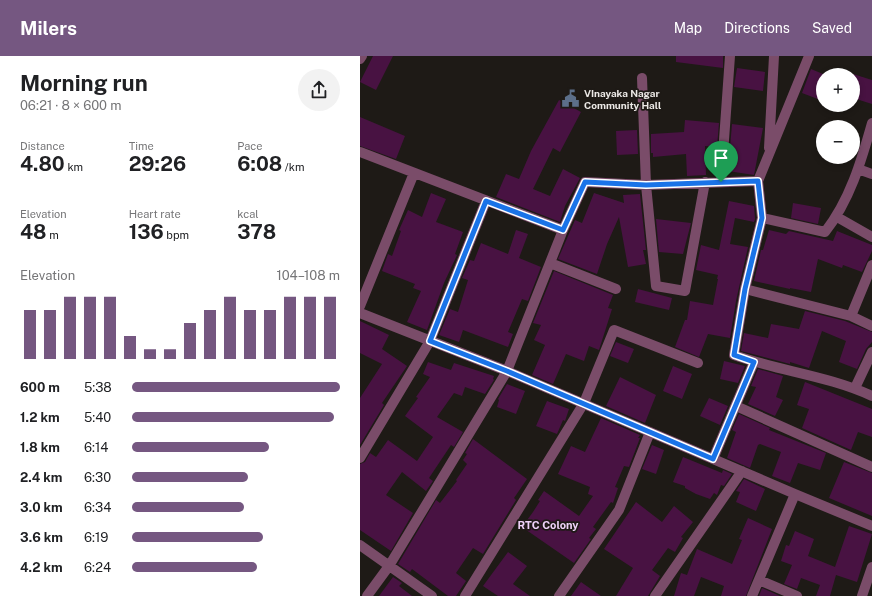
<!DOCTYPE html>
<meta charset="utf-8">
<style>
:root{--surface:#fff;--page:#f2f2f2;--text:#202124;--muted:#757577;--accent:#755781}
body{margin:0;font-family:"Public Sans",sans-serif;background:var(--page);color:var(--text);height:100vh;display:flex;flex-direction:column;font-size:15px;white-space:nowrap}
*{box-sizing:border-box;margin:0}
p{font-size:13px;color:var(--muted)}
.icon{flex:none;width:22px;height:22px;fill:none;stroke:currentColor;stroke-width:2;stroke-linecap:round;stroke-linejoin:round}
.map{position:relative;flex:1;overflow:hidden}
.side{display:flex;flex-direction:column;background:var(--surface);width:360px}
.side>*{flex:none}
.buttons{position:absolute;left:456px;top:12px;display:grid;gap:8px}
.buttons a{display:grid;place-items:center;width:44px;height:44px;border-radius:50%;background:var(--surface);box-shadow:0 2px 6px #0003;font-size:20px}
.pin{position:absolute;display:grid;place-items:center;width:34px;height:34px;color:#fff;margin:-41px -17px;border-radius:50% 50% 50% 0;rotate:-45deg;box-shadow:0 0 4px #0007}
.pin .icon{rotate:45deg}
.round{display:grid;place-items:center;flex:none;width:42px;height:42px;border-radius:21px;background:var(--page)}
.headline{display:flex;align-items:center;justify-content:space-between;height:68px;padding:0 20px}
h1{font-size:22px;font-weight:700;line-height:30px}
.stats{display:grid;grid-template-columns:repeat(3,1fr);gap:6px;height:68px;padding:4px 20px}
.stats div{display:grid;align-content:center}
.stats b{font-size:20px;font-weight:700}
.stats small{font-size:11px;font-weight:400}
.stats p{font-size:11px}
.chart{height:112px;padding:8px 20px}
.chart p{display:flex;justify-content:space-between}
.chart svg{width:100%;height:72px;margin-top:4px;stroke:var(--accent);stroke-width:6}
ul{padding:0 20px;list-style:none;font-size:13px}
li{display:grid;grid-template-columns:64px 48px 1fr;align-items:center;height:30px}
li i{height:10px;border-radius:5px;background:var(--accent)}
header{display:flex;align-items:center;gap:24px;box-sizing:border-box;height:56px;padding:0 20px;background:var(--accent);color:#fff}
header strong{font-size:19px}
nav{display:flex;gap:22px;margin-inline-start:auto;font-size:14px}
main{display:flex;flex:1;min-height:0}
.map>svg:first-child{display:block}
</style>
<header>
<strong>Milers</strong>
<nav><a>Map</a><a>Directions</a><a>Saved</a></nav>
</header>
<main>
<section class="side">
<div class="headline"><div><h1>Morning run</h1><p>06:21 · 8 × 600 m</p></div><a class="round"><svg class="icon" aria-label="share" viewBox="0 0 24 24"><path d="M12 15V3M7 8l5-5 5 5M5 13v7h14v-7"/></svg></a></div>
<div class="stats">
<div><p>Distance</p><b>4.80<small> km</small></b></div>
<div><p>Time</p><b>29:26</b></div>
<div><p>Pace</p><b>6:08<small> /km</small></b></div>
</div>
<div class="stats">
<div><p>Elevation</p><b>48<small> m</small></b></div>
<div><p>Heart rate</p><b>136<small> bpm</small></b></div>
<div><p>kcal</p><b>378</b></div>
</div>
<div class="chart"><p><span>Elevation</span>104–108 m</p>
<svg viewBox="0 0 160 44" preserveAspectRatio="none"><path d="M5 44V14M15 44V14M25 44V6M35 44V6M45 44V6M55 44V30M65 44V38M75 44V38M85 44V22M95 44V14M105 44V6M115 44V14M125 44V14M135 44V6M145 44V6M155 44V6"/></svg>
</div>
<ul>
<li><b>600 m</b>5:38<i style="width:100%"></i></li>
<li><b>1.2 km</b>5:40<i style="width:97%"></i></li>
<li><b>1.8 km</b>6:14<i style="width:66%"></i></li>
<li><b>2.4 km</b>6:30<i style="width:56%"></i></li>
<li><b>3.0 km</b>6:34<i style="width:54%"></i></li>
<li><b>3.6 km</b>6:19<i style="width:63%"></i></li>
<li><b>4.2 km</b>6:24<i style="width:60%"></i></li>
</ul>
</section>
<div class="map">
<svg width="512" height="540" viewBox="0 0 512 540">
<rect width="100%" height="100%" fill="#1e1a16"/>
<path fill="#481242" d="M 13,0 L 33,0 L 16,34 L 0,26 Z
M 316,0 L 363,0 L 363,12 L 316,6 Z
M 377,12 L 405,16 L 403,35 L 374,31 Z
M 451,13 L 463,18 L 463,45 L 442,37 Z
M 493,18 L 512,24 L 512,48 L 493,42 Z
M 199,44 L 221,56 L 200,96 L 193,92 L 173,133 L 190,140 L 203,113 L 220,122 L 205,150 L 200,166 L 136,141 L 146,118 L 159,123 L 171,95 Z
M 0,61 L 45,80 L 36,103 L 0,90 Z
M 325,64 L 359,67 L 357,91 L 345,90 L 346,119 L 327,120 L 326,98 L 293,101 L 293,97 L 291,97 L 291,78 L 324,76 Z
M 372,68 L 403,72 L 394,119 L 368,115 Z
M 277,74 L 278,98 L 257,99 L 256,75 Z
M 71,137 L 86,143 L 76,166 L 103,176 L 95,198 L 97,199 L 84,227 L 67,274 L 47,266 L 61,235 L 53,232 L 55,228 L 22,215 L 28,198 L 32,200 L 41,175 L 39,174 L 48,154 L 62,161 Z
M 234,137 L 264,147 L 263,139 L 280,138 L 286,194 L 283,194 L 286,208 L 268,211 L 259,161 L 247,188 L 237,218 L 198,203 L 215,164 L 222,167 Z
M 369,145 L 394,150 L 395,163 L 394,166 L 375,162 L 370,188 L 388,191 L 376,245 L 370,282 L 348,278 L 339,301 L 315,291 L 325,264 L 327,264 L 330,245 L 353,249 L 358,223 L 357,223 L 358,219 L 336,214 L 341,189 L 359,194 Z
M 433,147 L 461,152 L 458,168 L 431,162 Z
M 296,163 L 331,167 L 323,198 L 299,196 Z
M 156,174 L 168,178 L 159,202 L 181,211 L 168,245 L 162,243 L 148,276 L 153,278 L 148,291 L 103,274 L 99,286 L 79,279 L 90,253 L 98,256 L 108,224 L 102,222 L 110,204 L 114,205 L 121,187 L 148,198 Z
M 409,174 L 426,178 L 429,175 L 473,185 L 477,175 L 512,189 L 512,195 L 502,216 L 483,209 L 482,212 L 458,203 L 451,236 L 430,232 L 430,233 L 394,225 L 401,194 L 403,194 Z
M 194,215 L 253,239 L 248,252 L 252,253 L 239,294 L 229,290 L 224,305 L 206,298 L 193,328 L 172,319 L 185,289 L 174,284 L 181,269 L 173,267 Z
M 278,233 L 312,242 L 309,254 L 275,246 Z
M 445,255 L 485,265 L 512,276 L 512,286 L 506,293 L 497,313 L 479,306 L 486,285 L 462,275 L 449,312 L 430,306 L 430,308 L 381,295 L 384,277 L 408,282 L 411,268 L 439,273 Z
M 0,265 L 29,279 L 22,293 L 47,310 L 22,347 L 24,349 L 0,389 L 0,342 L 22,308 L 0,297 Z
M 256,286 L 274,293 L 268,307 L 250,300 Z
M 364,305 L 385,310 L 378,327 L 360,323 Z
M 68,306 L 91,314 L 94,307 L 134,320 L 133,323 L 134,324 L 125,338 L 105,331 L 102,340 L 94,337 L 77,361 L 103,376 L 94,391 L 91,389 L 69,422 L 73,425 L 66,435 L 42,416 L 26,439 L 53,457 L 31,495 L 0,474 L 0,408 L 5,406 L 10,397 L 16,401 L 28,384 L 57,405 L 73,381 L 45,360 L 58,342 L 56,341 L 70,321 L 63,318 Z
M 313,310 L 332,318 L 322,343 L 303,335 Z
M 398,313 L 423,320 L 416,341 L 423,344 L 415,360 L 388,348 L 396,331 L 391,330 Z
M 260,321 L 296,339 L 285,367 L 246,350 Z
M 445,326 L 512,353 L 512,381 L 498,376 L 491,394 L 442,372 L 449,353 L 437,349 Z
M 147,328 L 165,335 L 156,358 L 137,351 L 139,344 L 138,343 Z
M 349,342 L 368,350 L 360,369 L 340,360 Z
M 187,345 L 209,353 L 205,365 L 203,364 L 197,378 L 176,370 Z
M 379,358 L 410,372 L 409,374 L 466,397 L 460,414 L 438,407 L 430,427 L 412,420 L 421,396 L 400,388 L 398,389 L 390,412 L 367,402 L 376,376 L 372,374 Z
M 241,362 L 280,379 L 278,382 L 280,382 L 269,411 L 264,410 L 255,431 L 258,432 L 253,447 L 251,446 L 233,471 L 236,473 L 229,482 L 231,483 L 214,507 L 162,471 L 173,456 L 180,445 L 178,444 L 184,435 L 219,460 L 233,440 L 228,438 L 230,431 L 198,418 L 211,390 L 225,396 Z
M 113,383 L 167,423 L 154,442 L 156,444 L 123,498 L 113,492 L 96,517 L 106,525 L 96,540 L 88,540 L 52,513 L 50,516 L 38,508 L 76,444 L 80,447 L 97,425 L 96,424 L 107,408 L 103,404 L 107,398 L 105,397 Z
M 292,389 L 304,394 L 296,418 L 282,413 Z
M 323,401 L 362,417 L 363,414 L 372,418 L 364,430 L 361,429 L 357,439 L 354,437 L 350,443 L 336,438 L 325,432 L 325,430 L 313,426 Z
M 484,406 L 512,417 L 512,460 L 469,442 Z
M 384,423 L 405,433 L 396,455 L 376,446 L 380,436 L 376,435 Z
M 276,446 L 302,466 L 314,450 L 333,466 L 321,481 L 323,482 L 315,496 L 308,492 L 292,514 L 300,520 L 288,540 L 256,540 L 273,512 L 244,493 Z
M 388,462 L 412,473 L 386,540 L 361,540 L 364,530 L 341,521 L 334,540 L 314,540 L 321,517 L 327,519 L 337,493 L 372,508 L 382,484 L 379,483 Z
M 489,470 L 512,478 L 497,526 L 476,519 L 470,540 L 456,540 L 460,529 L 441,522 L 437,533 L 424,528 L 432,509 L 421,505 L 426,489 L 429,490 L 435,475 L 454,483 L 448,500 L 475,511 Z
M 148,496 L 167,510 L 153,528 L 170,540 L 138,540 L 123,530 Z
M 33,521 L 42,527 L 39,530 L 52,540 L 19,540 Z
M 221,526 L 241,540 L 211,540 Z
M 402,532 L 420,540 L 399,540 Z"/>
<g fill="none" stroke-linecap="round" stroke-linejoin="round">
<path stroke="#7a4c69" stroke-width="10" d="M 449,0 L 398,125 L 402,162 L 385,233 L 374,299 C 419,315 469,320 512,340
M 282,22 L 286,129 L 296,230 L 325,235 L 345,126
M 409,92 L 414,0
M 0,96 L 203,174
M 498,113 L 512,118
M 361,126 L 370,0
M 477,161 L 512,181
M 402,162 L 465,176 C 490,144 501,106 512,67
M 190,207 L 256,233
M 385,233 L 491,260 L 512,270
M 0,250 L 54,117
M 0,257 L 147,315 L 435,438 L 512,470
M 491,260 L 512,209
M 495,332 L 512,296
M 376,350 L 512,411
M 0,402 L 70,285 L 126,145
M 353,403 L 394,306
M 0,489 L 72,540
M 399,524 L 437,540
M 7,540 L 29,510 L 147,315 L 203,174 L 225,126 L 286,129 L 398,125
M 105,540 L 224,347 L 254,274 L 338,307
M 199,540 L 259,454 L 290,376
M 295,540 L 382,415
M 392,540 L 435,438
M 502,540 L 512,511"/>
<path stroke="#7a4c69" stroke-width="10" d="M 0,3 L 2,0"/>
</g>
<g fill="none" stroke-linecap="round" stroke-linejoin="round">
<defs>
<path id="route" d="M 398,125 L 402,162 L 385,233 L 374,299 L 394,306 L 353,403 L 147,315 L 70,285 L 126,145 L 203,174 L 225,126 L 286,129 Z"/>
</defs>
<use href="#route" stroke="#fff" stroke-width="8"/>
<use href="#route" stroke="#1a73e8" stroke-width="5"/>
</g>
<defs>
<symbol id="civic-bare" viewBox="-9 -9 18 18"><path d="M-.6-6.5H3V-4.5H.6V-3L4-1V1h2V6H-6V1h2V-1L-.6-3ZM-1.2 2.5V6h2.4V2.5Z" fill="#5c6f8a" stroke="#1e1a16" stroke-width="2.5" paint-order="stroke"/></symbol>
</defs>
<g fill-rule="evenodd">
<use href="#civic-bare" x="198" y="30" width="25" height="25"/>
</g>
<g text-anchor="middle" stroke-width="3.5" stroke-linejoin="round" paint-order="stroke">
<g font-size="10" font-weight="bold" fill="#ece9e6" stroke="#1e1a16" text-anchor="start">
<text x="224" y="41">VInayaka Nagar<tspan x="224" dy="12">Community Hall</tspan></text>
</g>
<g font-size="11" font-weight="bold" fill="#efd2f8" stroke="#1e1a16">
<text x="188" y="473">RTC Colony</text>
</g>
</g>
</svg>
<div class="buttons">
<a>+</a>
<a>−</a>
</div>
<div class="pin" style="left:361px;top:126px;background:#1e9e55"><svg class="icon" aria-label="arrive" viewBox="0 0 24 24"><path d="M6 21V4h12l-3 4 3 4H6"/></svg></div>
</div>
</main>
